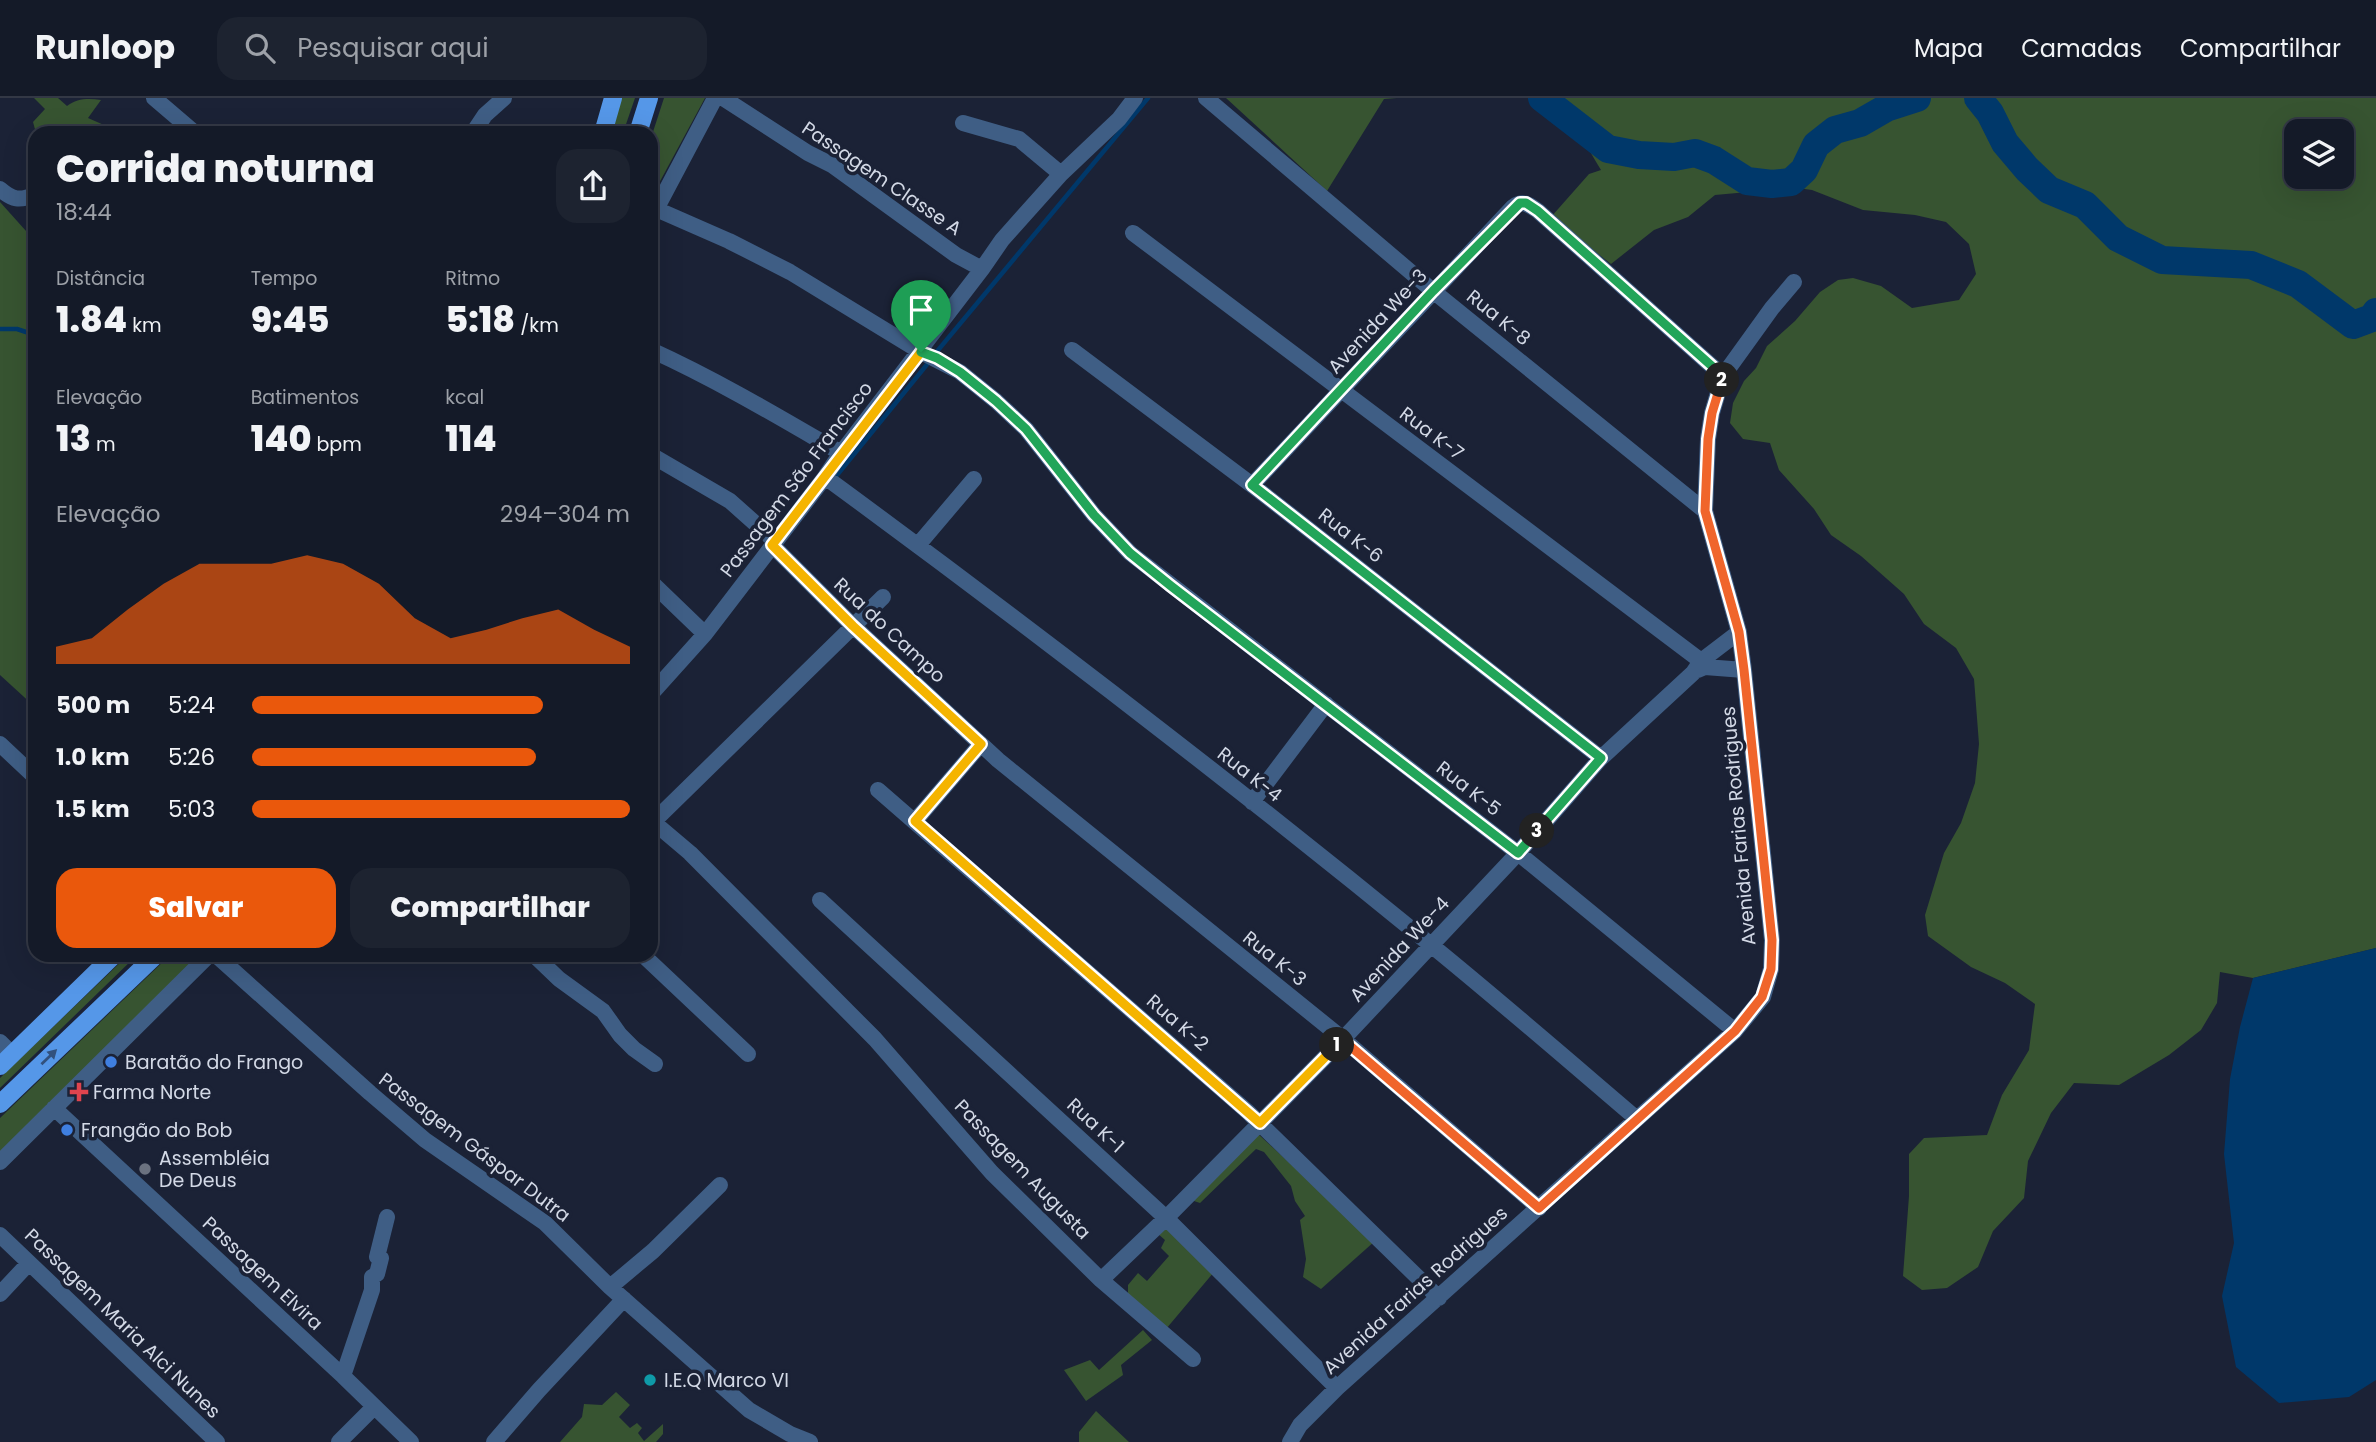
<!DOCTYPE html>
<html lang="pt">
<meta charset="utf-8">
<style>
:root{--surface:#141a28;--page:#1d2330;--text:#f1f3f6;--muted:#9da1a8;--line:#333845;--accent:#ea580c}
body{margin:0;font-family:Poppins,sans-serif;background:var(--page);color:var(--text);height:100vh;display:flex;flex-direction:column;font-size:26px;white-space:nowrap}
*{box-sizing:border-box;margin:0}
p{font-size:23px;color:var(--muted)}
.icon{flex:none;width:38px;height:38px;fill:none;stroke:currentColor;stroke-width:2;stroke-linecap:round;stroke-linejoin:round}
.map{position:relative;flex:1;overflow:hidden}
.sheet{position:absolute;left:28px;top:28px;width:630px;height:836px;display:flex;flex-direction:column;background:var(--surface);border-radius:21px;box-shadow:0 7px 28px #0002,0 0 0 2px var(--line)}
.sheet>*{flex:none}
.tools{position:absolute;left:2284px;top:21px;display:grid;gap:14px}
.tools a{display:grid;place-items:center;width:70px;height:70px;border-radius:14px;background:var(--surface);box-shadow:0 7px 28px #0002,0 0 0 2px var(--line);font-size:35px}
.pin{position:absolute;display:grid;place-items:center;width:60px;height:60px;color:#fff;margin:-72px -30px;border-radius:50% 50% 50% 0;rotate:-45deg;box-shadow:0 0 7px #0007}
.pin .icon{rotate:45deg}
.km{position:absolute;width:35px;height:35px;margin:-18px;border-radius:50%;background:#222;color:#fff;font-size:19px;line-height:35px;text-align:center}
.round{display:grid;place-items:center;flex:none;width:74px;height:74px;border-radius:21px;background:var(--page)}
.head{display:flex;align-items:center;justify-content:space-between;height:119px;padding:0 28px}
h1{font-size:38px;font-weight:800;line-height:52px}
.stats{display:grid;grid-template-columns:repeat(3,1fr);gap:10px;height:119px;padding:7px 28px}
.stats div{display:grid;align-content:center}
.stats b{font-size:35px;font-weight:800}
.stats small{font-size:19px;font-weight:400}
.stats p{font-size:19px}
.chart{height:196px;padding:14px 28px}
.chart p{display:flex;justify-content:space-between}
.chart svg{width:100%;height:126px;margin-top:7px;fill:var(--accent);opacity:.7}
.action{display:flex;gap:14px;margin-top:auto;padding:14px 28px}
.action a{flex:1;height:80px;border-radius:21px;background:var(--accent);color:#fff;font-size:28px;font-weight:800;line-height:80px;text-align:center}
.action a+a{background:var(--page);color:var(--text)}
ul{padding:0 28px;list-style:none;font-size:23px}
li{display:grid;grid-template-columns:112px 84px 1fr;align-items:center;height:52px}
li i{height:18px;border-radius:9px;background:var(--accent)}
header{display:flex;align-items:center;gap:42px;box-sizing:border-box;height:98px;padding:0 35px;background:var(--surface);border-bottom:2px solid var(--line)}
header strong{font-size:33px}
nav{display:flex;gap:38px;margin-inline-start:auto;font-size:24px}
.search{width:490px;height:63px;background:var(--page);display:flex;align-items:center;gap:18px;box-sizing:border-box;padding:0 24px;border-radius:21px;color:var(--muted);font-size:26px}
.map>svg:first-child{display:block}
</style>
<header>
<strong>Runloop</strong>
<div class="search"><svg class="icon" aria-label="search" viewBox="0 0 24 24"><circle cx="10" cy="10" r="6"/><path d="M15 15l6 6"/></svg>Pesquisar aqui</div>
<nav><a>Mapa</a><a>Camadas</a><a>Compartilhar</a></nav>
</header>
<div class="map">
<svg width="2376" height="1344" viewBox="0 0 2376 1344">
<rect width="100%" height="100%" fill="#1b2236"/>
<path fill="#375431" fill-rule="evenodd" d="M 34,0 L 58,0 L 67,8 C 77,0 89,0 101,2 L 88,20 L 104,27 L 102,35 L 36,35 L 33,24 L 45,11 Z
M 621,0 L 635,0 L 623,35 L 612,35 Z
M 664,0 L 705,0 L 651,100 L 651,40 Z
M 1226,0 L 1397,0 L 1384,1 L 1327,93 Z
M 1544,0 L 2376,0 L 2376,850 L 2253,880 L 2220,874 L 2217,905 L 2201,932 L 2169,957 L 2119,987 L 2074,985 L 2051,1015 L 2028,1063 L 2024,1100 L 1993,1133 L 1978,1169 L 1947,1190 L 1922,1192 L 1903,1178 L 1909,1098 L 1909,1056 L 1924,1040 L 1987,1037 L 2002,997 L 2029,952 L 2035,906 L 2005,885 L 1971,869 L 1928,838 L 1925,817 L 1944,755 L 1961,725 L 1975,685 L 1979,646 L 1974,581 L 1956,550 L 1924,526 L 1904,496 L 1861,458 L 1831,437 L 1814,411 L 1779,372 L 1770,345 L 1743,341 L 1730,325 L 1733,305 L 1744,283 L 1756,270 L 1767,248 L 1795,223 L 1820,194 L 1838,182 L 1853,180 L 1881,188 L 1912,210 L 1959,202 L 1976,176 L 1969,146 L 1946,124 L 1915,117 L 1863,112 L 1812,92 L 1790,89 L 1773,97 L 1748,94 L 1715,97 L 1688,119 L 1654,132 L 1611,166 L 1551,119 L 1589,76 L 1601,72 C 1585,46 1571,16 1544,0 ZM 2296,33 L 2342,33 L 2342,79 L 2296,79 Z
M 0,104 L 35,143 L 35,609 L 0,577 Z
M 127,858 L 136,858 L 0,990 L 0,980 Z
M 169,858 L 201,858 L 0,1056 L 0,1020 Z
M 1258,1036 L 1375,1143 L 1321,1191 L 1303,1179 L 1306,1161 L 1300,1122 L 1305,1118 L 1295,1103 L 1291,1088 L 1264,1054 L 1256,1051 L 1200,1105 L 1191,1102 Z
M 1167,1126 L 1214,1174 L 1166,1231 L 1128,1205 L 1128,1187 L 1138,1175 L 1147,1183 L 1169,1158 L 1161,1150 L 1165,1142 L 1157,1135 Z
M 1143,1232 L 1152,1242 L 1121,1267 L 1123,1277 L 1086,1303 L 1064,1272 L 1090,1262 L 1099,1272 Z
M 616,1294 L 630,1307 L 619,1319 L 630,1330 L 637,1325 L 642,1330 L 638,1335 L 644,1343 L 663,1326 L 663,1336 L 656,1344 L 560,1344 L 582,1319 L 584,1306 L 602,1307 Z
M 1096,1313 L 1129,1344 L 1079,1344 L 1079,1334 Z"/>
<path fill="#00386a" d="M 2376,850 L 2376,1282 L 2349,1299 L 2279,1305 L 2236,1269 L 2222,1198 L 2234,1145 L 2224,1056 L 2230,981 L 2240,929 L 2253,880 Z"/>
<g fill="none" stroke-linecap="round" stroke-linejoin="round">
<path stroke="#00386a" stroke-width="4.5" d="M 0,231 L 17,231 L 35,237
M 934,257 L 1148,0
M 833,382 L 929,264"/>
<path stroke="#00386a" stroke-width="28" d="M 1542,0 L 1608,51 L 1639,57 L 1674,59 L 1695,55 L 1714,62 L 1747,83 L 1772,86 L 1791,84 L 1804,72 L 1816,47 L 1835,32 L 1860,25 L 1886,10 L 1917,0
M 1978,0 L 1990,15 L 2005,45 L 2027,71 L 2049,92 L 2085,107 L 2118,140 L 2162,162 L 2251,167 L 2298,186 L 2353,227 L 2372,220 L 2376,214"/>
<path stroke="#3f5e85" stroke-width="16" d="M 154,0 L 195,35
M 723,0 L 808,55 L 832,67 L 956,157 L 982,171
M 1206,0 L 1433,193 L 1705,413
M 963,25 L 1019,41 L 1061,76
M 473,35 L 485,17 L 504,0
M 0,91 C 13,102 19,103 35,97
M 656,111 L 729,143 L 790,174 L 921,254 L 960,274 L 996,303 L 1026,331 L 1094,417 L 1130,455 L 1518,755 L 1735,933
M 652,119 L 715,0
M 1133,135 L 1701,563 L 1705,569
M 651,252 C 717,282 779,319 841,355
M 1072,252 L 1252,387 L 1601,660
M 651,357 L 730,403 L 775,443
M 825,379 C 1031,530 1234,686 1431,847 C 1501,904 1569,963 1637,1021
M 1252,387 L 1513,109 C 1523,102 1528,106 1538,113 L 1723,278
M 772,447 L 853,528 L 998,662 L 1343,941 L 1539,1110
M 918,447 L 974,381
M 651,484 L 705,536
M 1698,572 L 1705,569 L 1744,572
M 651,594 L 652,595 L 705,536 L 825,379 L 841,355 L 982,171 L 1002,142 L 1061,76 L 1119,21 L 1135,0
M 0,646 L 35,679
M 878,692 L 1248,1014 L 1439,1200
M 1252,704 L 1326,606
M 651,722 L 690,755 L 875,941 L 992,1075 L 1101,1182 L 1193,1261
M 915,723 L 981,646
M 651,726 L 883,499
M 820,802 L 1166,1120 L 1337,1290
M 217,858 L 370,995 L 425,1042 L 545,1125 L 610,1189 L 749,1312 L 790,1336 L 810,1344
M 535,858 L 559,881 L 603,913 L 620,937 L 634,951 L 655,966
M 644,858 L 748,956
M 0,944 L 12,956
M 54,1010 L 343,1278 L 411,1344
M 0,1064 L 208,858
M 0,1137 L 217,1344
M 1101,1182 L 1166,1120 L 1343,941 L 1518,755 L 1601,660 L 1693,575 L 1701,563 L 1739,534
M 610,1189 L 653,1153 L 720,1087
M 0,1196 L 29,1165
M 343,1278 L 372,1192 L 372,1179 L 377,1176 L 381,1160 L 377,1159 L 387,1119
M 339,1344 L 374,1309
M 494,1344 L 539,1292 L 624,1201
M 1290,1344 L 1300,1327 L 1337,1290 L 1735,933 L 1763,899 L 1771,871 L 1772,842 L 1744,572 L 1739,534 L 1705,413 L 1708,341 L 1712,315 L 1723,278 L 1772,210 L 1794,184"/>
<path stroke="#5597e8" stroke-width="18" d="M 603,35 L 613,0
M 638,35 L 649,0
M 0,968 L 113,858
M 0,1006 L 155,858"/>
</g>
<defs><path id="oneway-solid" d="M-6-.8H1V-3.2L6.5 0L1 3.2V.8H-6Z" transform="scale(1.75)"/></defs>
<use fill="#32517d" href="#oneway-solid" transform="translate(49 959) rotate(-44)"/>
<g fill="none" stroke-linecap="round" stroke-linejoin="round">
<defs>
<path id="split-1" d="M 921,254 L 772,447 L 853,528 L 981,646 L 915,723 L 1260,1025 L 1337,947"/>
<path id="split-2" d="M 1337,947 L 1343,942 L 1539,1110 L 1735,933 L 1762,899 L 1771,871 L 1772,842 L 1744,572 L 1739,534 L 1705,413 L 1708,341 L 1712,315 L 1722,282"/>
<path id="split-3" d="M 1537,733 L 1601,660 L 1252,387 L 1433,193 L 1520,105 L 1526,105 L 1538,113 L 1723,278 L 1722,282"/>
<path id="split-4" d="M 921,254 L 937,260 L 960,274 L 996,303 L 1026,331 L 1094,417 L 1130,455 L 1171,488 L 1518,755 L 1537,733"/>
</defs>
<use href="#split-1" stroke="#fff" stroke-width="14"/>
<use href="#split-2" stroke="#fff" stroke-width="14"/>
<use href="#split-3" stroke="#fff" stroke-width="14"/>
<use href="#split-4" stroke="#fff" stroke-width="14"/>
<use href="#split-1" stroke="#f5b400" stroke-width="9"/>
<use href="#split-2" stroke="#f0652b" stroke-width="9"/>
<use href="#split-3" stroke="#22a559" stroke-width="9"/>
<use href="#split-4" stroke="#22a559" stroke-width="9"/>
</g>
<g fill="#3f7fe0" stroke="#1b2236" stroke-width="2.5">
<circle cx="111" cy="964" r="7"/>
<circle cx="67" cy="1032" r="7"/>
</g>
<path fill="#e0444e" stroke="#1b2236" stroke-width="2.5" d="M75.5 983.5h7v7h7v7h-7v7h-7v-7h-7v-7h7z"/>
<circle fill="#6b7280" stroke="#1b2236" stroke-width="2.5" cx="145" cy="1071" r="7"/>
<circle fill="#0f9aa8" stroke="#1b2236" stroke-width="2.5" cx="650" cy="1282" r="7"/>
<g text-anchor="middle" stroke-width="7" stroke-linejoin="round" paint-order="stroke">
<g font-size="19" fill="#d3d9e6" stroke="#1b2236">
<text transform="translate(882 80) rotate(34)" y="7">Passagem Classe A</text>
<text transform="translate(1499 219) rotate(39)" y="7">Rua K-8</text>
<text transform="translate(1377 223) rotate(-47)" y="7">Avenida We-3</text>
<text transform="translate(1432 335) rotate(37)" y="7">Rua K-7</text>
<text transform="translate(796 381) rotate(-53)" y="7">Passagem São Francisco</text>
<text transform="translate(1351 437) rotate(38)" y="7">Rua K-6</text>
<text transform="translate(890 532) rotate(43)" y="7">Rua do Campo</text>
<text transform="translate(1250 676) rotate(38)" y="7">Rua K-4</text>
<text transform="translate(1469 690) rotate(38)" y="7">Rua K-5</text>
<text transform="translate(1738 728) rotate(-95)" y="7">Avenida Farias Rodrigues</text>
<text transform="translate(1399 851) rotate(-47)" y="7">Avenida We-4</text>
<text transform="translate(1275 860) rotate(39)" y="7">Rua K-3</text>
<text transform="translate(1178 924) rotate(41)" y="7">Rua K-2</text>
<text transform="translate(1096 1027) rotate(43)" y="7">Rua K-1</text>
<text transform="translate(475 1049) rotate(37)" y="7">Passagem Gáspar Dutra</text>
<text transform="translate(1023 1071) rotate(46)" y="7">Passagem Augusta</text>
<text transform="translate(263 1175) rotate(43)" y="7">Passagem Elvira</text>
<text transform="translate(1415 1192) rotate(-42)" y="7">Avenida Farias Rodrigues</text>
<text transform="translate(123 1225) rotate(44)" y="7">Passagem Maria Alci Nunes</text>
</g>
<g font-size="19" fill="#d3d9e6" stroke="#1b2236" text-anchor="start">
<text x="125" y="971">Baratão do Frango</text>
<text x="93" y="1001">Farma Norte</text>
<text x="81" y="1039">Frangão do Bob</text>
<text x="159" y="1067">Assembléia<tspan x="159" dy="22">De Deus</tspan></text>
<text x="664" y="1289">I.E.Q Marco VI</text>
</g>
</g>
</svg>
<div class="tools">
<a><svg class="icon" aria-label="layers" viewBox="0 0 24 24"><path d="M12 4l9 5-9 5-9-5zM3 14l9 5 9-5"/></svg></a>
</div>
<div class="pin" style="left:921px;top:254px;background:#1e9e55"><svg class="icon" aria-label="arrive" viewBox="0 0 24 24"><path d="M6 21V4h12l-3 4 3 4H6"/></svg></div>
<b class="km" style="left:1337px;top:947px">1</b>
<b class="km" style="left:1722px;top:282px">2</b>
<b class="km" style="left:1537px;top:733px">3</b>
<section class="sheet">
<div class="head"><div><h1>Corrida noturna</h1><p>18:44</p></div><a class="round"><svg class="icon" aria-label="share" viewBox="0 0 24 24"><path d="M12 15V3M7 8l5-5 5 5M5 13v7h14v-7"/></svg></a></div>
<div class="stats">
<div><p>Distância</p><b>1.84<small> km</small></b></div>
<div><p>Tempo</p><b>9:45</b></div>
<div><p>Ritmo</p><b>5:18<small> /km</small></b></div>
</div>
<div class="stats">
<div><p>Elevação</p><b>13<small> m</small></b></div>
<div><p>Batimentos</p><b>140<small> bpm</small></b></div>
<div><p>kcal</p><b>114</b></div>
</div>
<div class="chart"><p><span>Elevação</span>294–304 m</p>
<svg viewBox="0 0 160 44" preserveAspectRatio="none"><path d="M0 44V38L10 35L20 25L30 16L40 9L50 9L60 9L70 6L80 9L90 16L100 28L110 35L120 32L130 28L140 25L150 32L160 38V44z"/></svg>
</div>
<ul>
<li><b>500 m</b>5:24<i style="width:77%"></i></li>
<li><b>1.0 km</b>5:26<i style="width:75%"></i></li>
<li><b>1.5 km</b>5:03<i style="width:100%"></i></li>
</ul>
<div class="action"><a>Salvar</a><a>Compartilhar</a></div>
</section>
</div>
